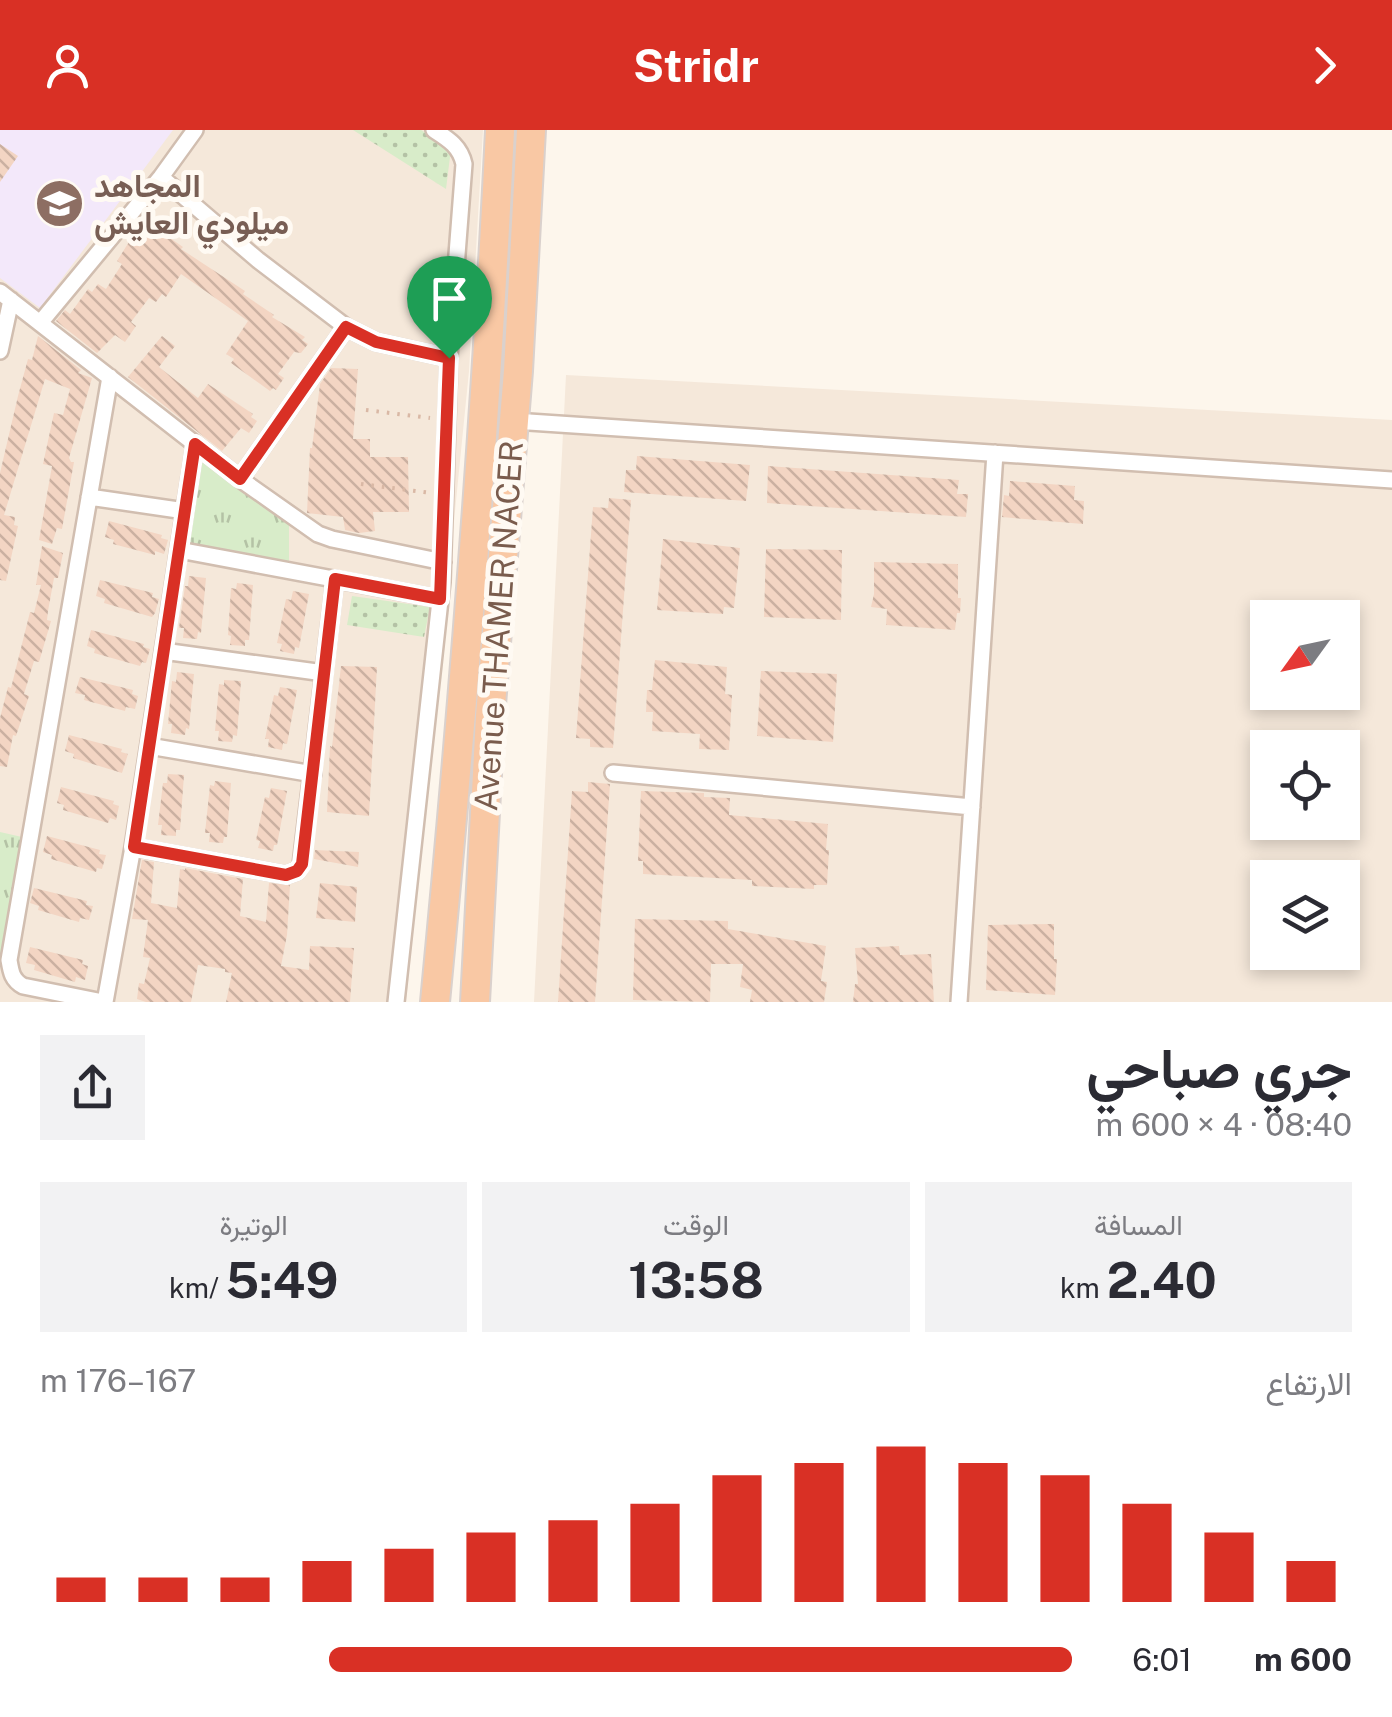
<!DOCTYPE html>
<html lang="ar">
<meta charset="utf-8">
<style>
:root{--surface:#fff;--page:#f2f2f3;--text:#2b2b33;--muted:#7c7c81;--accent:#d93025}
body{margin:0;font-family:"Public Sans",Vazirmatn,sans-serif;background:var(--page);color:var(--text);direction:rtl;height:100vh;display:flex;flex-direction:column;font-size:38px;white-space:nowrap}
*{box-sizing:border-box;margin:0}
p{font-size:32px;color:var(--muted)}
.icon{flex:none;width:55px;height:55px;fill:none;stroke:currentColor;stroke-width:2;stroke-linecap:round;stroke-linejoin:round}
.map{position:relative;height:872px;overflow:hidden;direction:ltr}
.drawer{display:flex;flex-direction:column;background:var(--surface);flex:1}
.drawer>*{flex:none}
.needle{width:65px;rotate:237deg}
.tools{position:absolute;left:1250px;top:470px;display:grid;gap:20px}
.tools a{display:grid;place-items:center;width:110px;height:110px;border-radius:0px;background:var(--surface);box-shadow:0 5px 15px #0003;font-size:50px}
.pin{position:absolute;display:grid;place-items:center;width:85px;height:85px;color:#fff;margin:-102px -42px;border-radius:50% 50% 50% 0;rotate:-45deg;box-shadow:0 0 10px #0007}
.pin .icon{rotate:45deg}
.round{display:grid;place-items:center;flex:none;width:105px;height:105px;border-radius:0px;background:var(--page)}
.overview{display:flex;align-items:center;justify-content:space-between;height:170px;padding:0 40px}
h1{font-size:55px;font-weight:700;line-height:75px}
.metrics{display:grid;grid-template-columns:repeat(3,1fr);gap:15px;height:170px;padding:10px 40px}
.metrics div{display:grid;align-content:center;border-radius:0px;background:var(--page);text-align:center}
.metrics b{font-size:50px;font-weight:700}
.metrics small{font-size:28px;font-weight:400}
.metrics p{font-size:28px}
.chart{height:280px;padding:20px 40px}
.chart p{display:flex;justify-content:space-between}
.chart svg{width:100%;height:180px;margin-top:10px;stroke:var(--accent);stroke-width:6}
ul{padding:0 40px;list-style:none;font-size:32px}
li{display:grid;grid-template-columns:160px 120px 1fr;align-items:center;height:75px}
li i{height:25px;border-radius:12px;background:var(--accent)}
header{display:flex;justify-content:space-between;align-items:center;height:130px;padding:0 40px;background:var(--accent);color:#fff;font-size:45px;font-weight:700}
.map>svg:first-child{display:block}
</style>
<header><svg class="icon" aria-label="forward" viewBox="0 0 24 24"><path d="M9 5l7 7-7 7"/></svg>Stridr<svg class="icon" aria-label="person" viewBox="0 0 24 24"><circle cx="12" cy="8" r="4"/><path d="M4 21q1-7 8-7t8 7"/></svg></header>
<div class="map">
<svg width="1392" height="872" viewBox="0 0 1392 872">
<defs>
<pattern id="grass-dots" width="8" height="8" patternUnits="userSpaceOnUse" patternTransform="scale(2.5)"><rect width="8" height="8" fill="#d8ecc9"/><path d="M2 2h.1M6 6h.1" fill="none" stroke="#b4c2a5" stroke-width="1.8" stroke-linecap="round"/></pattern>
<pattern id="park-tufts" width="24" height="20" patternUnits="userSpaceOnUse" patternTransform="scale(2.5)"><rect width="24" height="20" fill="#d8ecc9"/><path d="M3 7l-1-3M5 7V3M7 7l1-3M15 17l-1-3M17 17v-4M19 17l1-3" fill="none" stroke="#b4c2a5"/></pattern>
<pattern id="building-back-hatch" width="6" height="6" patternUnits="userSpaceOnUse" patternTransform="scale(2.5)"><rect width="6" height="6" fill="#f3d5c3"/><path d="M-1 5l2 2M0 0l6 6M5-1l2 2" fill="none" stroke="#cab0a1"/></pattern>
</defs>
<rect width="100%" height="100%" fill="#fdf6ec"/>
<path fill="#f5e8da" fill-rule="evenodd" d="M 0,0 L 483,0 L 469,241 L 406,872 L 0,872 Z
M 566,245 L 1392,290 L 1392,872 L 534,872 ZM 1268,488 L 1342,488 L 1342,562 L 1268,562 ZM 1268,618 L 1342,618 L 1342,692 L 1268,692 ZM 1268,748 L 1342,748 L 1342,822 L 1268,822 Z"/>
<path fill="#f3e8fa" d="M 0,0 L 173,0 L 40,178 L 0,148 Z"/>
<path fill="url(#grass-dots)" d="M 353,0 L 421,0 L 451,19 L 446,59 Z
M 352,466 L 430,477 L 424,507 L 347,495 Z"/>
<path fill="url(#park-tufts)" d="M 198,328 L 289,387 L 289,441 L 184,418 Z
M 0,702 L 22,707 L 0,830 Z"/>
<path fill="url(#building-back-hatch)" d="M 0,14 L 18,26 L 0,52 Z
M 141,88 L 183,117 L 181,119 L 245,161 L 243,164 L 274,185 L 272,187 L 305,207 L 302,210 L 308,214 L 301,223 L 294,222 L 278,244 L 284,248 L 276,260 L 273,258 L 270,261 L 231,233 L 234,229 L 226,224 L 248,191 L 181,144 L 166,167 L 162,164 L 156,172 L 149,168 L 131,192 L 136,196 L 125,212 L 115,205 L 97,223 L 56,191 L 65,180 L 70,184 L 88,159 L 92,162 L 98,154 L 106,159 L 122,134 L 117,131 L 134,104 L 131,101 Z
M 38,206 L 81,240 L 78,243 L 92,248 L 69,328 L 71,332 L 74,332 L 62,399 L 57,398 L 52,414 L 39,410 L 52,336 L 43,334 L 54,283 L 63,285 L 70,259 L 45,249 L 4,385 L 15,387 L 14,395 L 18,396 L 6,451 L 0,450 L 0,343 L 18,266 L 28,229 L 32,230 Z
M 162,206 L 175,216 L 159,237 L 198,268 L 208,254 L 253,284 L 251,287 L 257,291 L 249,303 L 241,298 L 222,321 L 128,247 Z
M 331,238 L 358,239 L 353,309 L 370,309 L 370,327 L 408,327 L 409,382 L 373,382 L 375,401 L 359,403 L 345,400 L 343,387 L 307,383 L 310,318 L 312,318 L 320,254 Z
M 637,326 L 750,335 L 746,371 L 624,362 L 626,340 L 636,340 Z
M 768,336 L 959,350 L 957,364 L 968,364 L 966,387 L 767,373 Z
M 1010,351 L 1075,356 L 1074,370 L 1084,371 L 1083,394 L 1002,387 L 1004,365 L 1009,366 Z
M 609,368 L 631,370 L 613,618 L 590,617 L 590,609 L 576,608 L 593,377 L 608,378 Z
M 109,391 L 162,405 L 161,408 L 168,410 L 164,424 L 155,421 L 155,425 L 113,414 L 114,410 L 105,407 Z
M 663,409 L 740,418 L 734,478 L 724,477 L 723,484 L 657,480 Z
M 42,416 L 63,423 L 58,448 L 54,448 L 48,481 L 47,490 L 51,491 L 39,532 L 34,531 L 24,564 L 29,566 L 16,606 L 13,605 L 7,637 L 0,636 L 0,588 L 8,557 L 11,558 L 30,482 L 34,483 L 41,455 L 36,455 Z
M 766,419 L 842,420 L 841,490 L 764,487 Z
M 874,432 L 958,434 L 958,468 L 961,468 L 960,483 L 957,483 L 955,500 L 886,495 L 887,479 L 871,477 L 874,464 Z
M 189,446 L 206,448 L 201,503 L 198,502 L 197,509 L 183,508 L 184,498 L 179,498 L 185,456 L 188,456 Z
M 100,450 L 153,463 L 152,467 L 159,469 L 155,483 L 152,487 L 104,473 L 105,469 L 96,466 Z
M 237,453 L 253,455 L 249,510 L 245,510 L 245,516 L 230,515 L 231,506 L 228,505 L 231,458 L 236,459 Z
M 293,461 L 309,464 L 299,518 L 295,517 L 294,524 L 280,521 L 282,514 L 277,513 L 286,469 L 291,470 Z
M 91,500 L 144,514 L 143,517 L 150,519 L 146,533 L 142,532 L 140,536 L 94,523 L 95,519 L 87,516 Z
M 655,530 L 727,537 L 725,564 L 732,565 L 729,620 L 699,619 L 700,604 L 652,601 L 653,582 L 646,582 L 647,560 L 652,560 Z
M 341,536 L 377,537 L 369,686 L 327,682 L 330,616 L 332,617 Z
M 761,541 L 837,544 L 833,612 L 757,606 Z
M 177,542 L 194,544 L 189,599 L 186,598 L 185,605 L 171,603 L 172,594 L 168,594 L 172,551 L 176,552 Z
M 80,547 L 133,560 L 132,564 L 138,566 L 135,579 L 126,577 L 125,581 L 84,570 L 85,565 L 75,563 Z
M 224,550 L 241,551 L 237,606 L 233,605 L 232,612 L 218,611 L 219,601 L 215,601 L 219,554 L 224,555 Z
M 280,557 L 297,560 L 287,614 L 283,613 L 282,620 L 268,617 L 269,609 L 265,609 L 274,565 L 278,566 Z
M 69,605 L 122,619 L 121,622 L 128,624 L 122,643 L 73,628 L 74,624 L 65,621 Z
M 168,644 L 184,645 L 180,700 L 176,700 L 176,706 L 161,705 L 162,695 L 158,695 L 163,653 L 167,653 Z
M 215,651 L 231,653 L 227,707 L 224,707 L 223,713 L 209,712 L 210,703 L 205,703 L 210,655 L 214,656 Z
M 588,652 L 610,654 L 595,872 L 558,872 L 572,661 L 588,662 Z
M 61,657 L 114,671 L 113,674 L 119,676 L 116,690 L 110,688 L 108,693 L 63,680 L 64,675 L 57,673 Z
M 271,658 L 287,661 L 277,715 L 274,715 L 273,721 L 258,718 L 260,711 L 256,710 L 265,667 L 269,668 Z
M 641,661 L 704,663 L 704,667 L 730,668 L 729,685 L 828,694 L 826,720 L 829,720 L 827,755 L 814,755 L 814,759 L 752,756 L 752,750 L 643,744 L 643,731 L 638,731 Z
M 47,706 L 100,720 L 99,724 L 106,725 L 102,739 L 97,738 L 96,742 L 51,729 L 52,725 L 43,722 Z
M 315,720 L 359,722 L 358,737 L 314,729 Z
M 142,730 L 154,732 L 151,773 L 177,778 L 180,739 L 185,740 L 185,738 L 243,749 L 240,786 L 266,792 L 269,753 L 290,755 L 287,805 L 281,836 L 309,840 L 310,816 L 354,818 L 350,872 L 226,872 L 232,843 L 225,842 L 225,839 L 198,835 L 191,872 L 146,872 L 137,869 L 139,853 L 144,854 L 150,828 L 143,827 L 148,790 L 132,789 Z
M 320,753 L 357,757 L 355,792 L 316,788 Z
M 34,758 L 87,771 L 86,775 L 93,776 L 89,790 L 80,788 L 79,792 L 38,780 L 39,776 L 30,773 Z
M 635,789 L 728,791 L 728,799 L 826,816 L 821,851 L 827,852 L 824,872 L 750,872 L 752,860 L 740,857 L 743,834 L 711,834 L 710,872 L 633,870 Z
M 1054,794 L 1054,829 L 1057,829 L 1055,865 L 986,860 L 988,795 Z
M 899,816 L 900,825 L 931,824 L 934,872 L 853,872 L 855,854 L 858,854 L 855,818 Z
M 30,817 L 83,830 L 82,834 L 88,836 L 85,850 L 76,847 L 75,852 L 34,840 L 35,835 L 26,833 Z"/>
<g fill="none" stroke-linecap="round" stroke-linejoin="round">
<defs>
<path id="minor" d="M 161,47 L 258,130 L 346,197 L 376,212 L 449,228
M 0,162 L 240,349 L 318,404 L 332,409 L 443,432
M 40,193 L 161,47 L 195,0
M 0,221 L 11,170
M 514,291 L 1392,350
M 240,349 L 346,197
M 89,367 L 185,381
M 179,420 L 440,469
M 163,521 L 324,543
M 149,616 L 313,644
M 613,643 L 972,677
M 133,717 L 286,745 L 297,741 L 301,735 L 335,449
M 103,872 L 23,856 C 12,850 11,842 9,830 L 110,247
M 105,872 L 133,717 L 195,314
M 396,872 L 442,452 L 449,228 L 464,34 C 460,16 448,9 434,0
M 959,872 L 995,323"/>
<path id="trunk" d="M 435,872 C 463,582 486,291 500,0
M 475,872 L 490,587 L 518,241 L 531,0"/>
</defs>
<use href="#minor" stroke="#d1beb0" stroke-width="20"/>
<use href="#trunk" stroke="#dad1cd" stroke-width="32"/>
<path stroke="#d9b8a5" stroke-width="4" stroke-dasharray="2.5 8" stroke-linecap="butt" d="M 366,280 L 430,288
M 361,354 L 431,363"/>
<use href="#minor" stroke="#fff" stroke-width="15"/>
<use href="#trunk" stroke="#f9c8a4" stroke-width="28"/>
</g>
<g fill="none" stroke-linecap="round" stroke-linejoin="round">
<defs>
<path id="route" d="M 346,197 L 376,212 L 449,228 L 440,469 L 335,449 L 302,734 L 297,741 L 286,745 L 134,717 L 195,314 L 240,349 Z"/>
</defs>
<use href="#route" stroke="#fff" stroke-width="20"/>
<use href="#route" stroke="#d93025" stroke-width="12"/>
</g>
<defs>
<symbol id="school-disc" viewBox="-11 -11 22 22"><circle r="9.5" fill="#8d6e63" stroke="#fffaf3"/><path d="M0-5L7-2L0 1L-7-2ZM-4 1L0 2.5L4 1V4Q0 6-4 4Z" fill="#fff"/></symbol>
</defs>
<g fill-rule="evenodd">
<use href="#school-disc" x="32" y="46" width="55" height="55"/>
</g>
<g text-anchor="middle" stroke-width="10" stroke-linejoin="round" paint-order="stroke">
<g font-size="32" font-weight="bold" fill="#785e54" stroke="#fffaf3" text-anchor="start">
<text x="94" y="67">المجاهد<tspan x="94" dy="37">ميلودي العايش</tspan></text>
</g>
<g font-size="32" fill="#7a5c4d" stroke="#fffaf3">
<text transform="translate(499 496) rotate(-86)" y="11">Avenue THAMER NACER</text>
</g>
</g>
</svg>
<div class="tools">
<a><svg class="needle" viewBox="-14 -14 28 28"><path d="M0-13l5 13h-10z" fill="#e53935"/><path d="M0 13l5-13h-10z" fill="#7c7c81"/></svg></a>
<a><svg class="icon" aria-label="locate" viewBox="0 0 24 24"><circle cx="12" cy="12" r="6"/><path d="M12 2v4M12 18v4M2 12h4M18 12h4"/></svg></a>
<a><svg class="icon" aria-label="layers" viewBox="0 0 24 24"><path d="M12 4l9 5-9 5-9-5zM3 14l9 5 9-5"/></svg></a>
</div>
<div class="pin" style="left:449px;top:228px;background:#1e9e55"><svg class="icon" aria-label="arrive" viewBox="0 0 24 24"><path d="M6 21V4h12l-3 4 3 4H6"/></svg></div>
</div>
<section class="drawer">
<div class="overview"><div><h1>جري صباحي</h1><p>08:40 · 4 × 600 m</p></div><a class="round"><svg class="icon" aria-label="share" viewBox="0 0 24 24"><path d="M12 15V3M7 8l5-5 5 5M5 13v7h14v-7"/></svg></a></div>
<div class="metrics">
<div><p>المسافة</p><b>2.40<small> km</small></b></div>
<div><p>الوقت</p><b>13:58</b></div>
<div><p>الوتيرة</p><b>5:49<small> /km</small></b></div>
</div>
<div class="chart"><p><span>الارتفاع</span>167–176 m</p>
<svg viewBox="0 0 160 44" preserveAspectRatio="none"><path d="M5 44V38M15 44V38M25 44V38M35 44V34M45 44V31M55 44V27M65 44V24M75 44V20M85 44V13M95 44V10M105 44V6M115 44V10M125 44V13M135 44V20M145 44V27M155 44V34"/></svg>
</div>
<ul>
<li><b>600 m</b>6:01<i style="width:72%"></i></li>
</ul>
</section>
